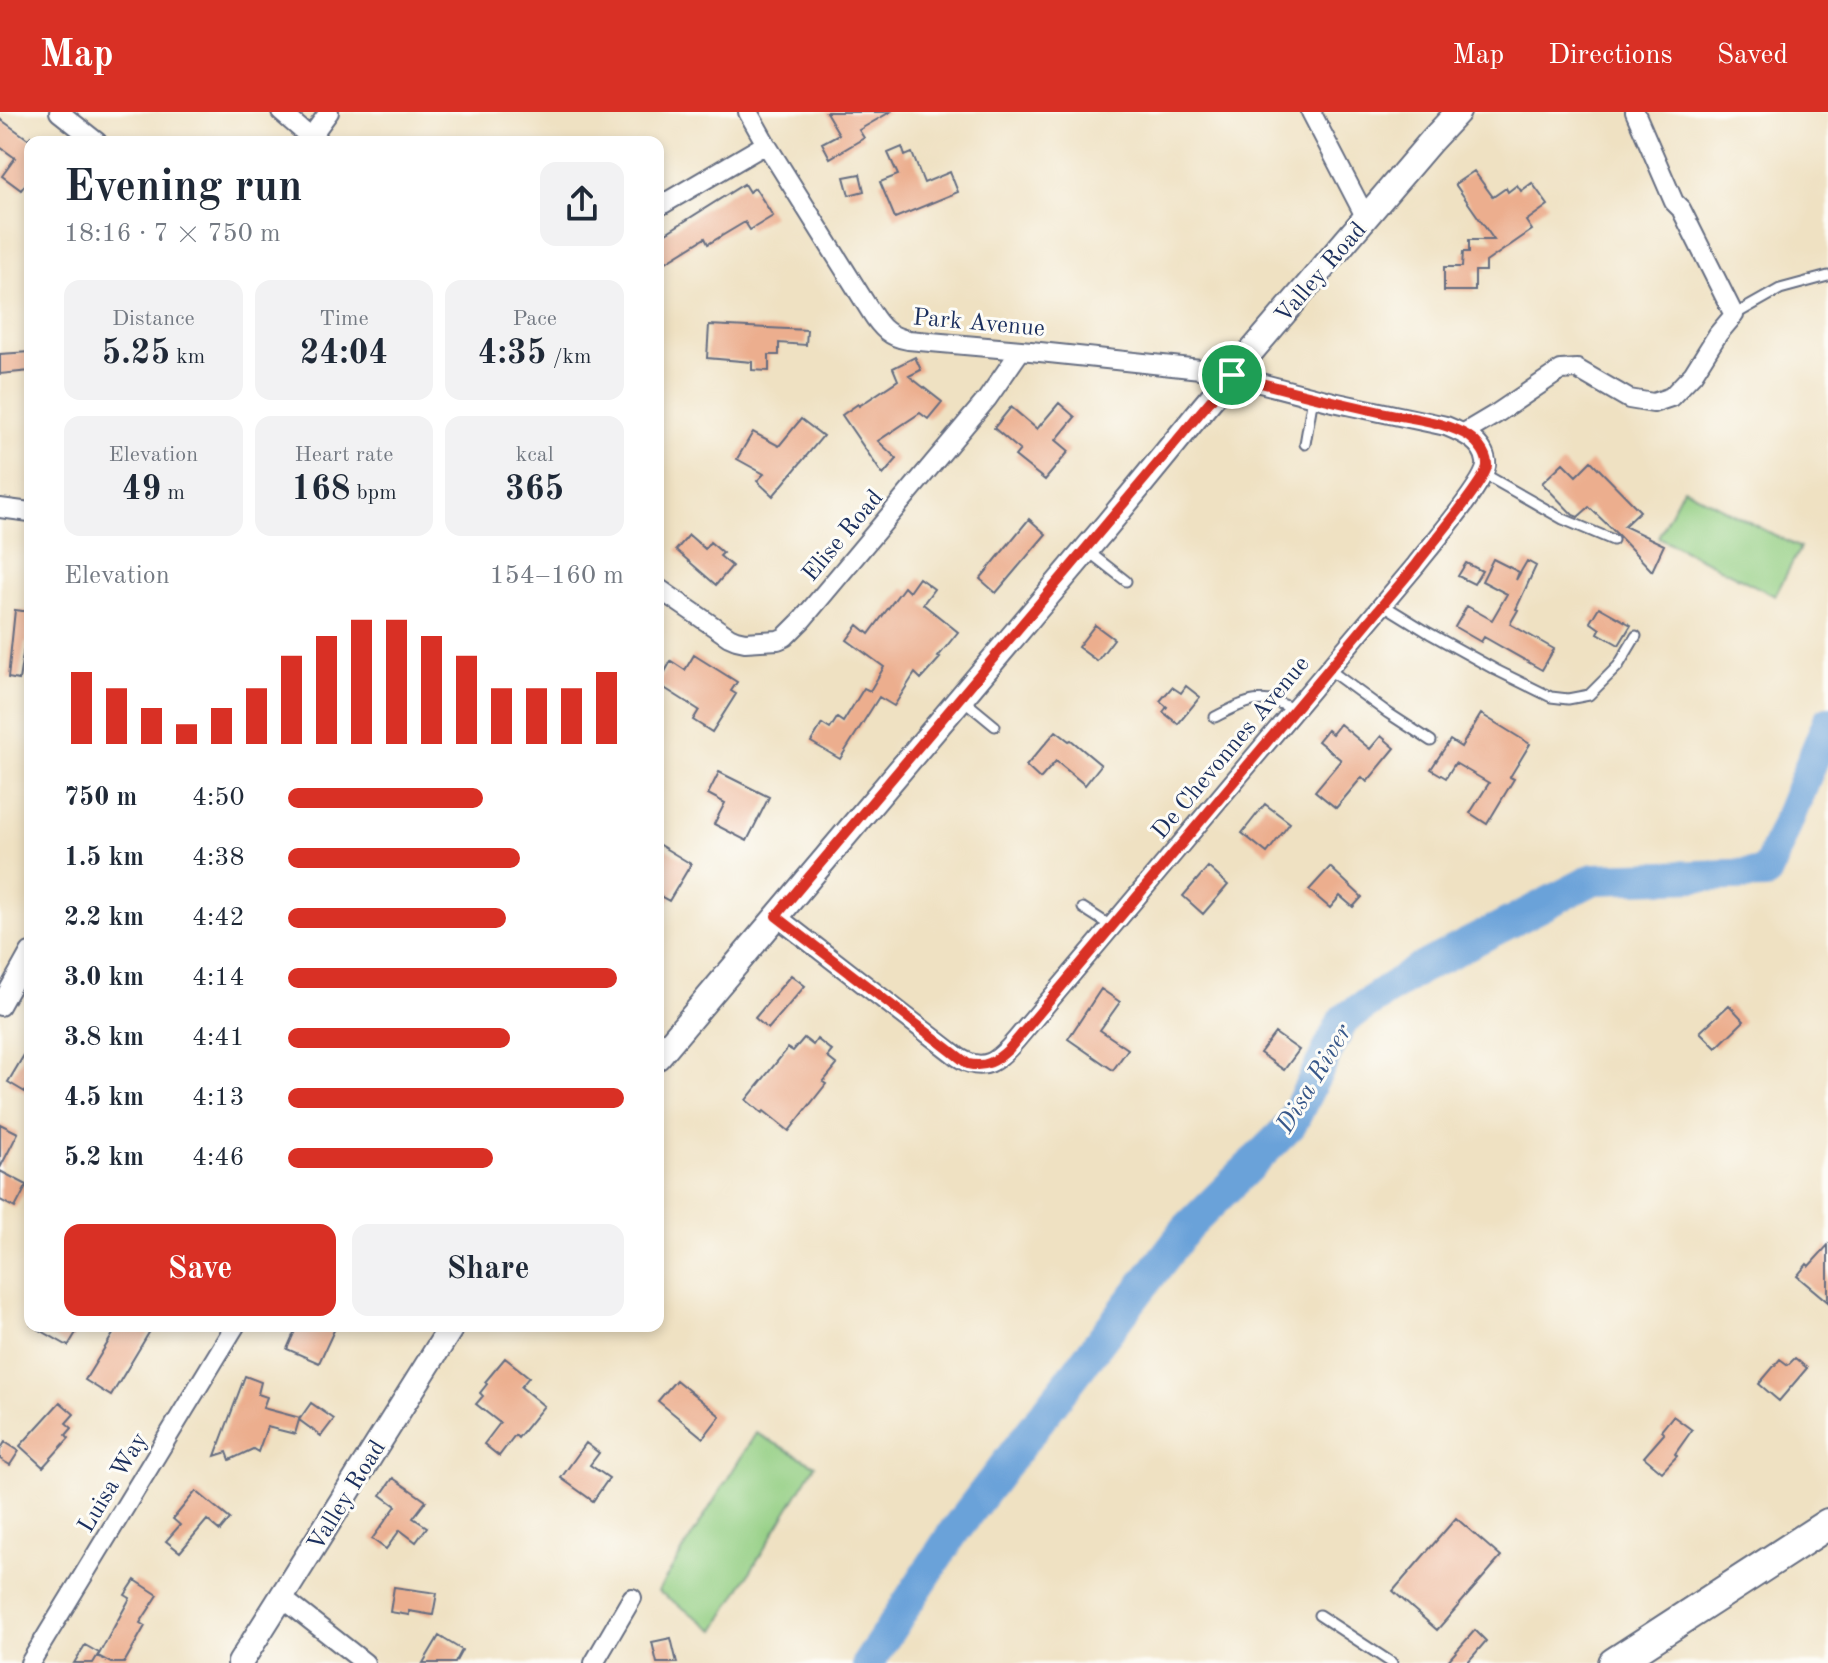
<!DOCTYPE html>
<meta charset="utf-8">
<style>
:root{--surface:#fff;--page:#f2f2f3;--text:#1f2937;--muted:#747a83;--accent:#d93025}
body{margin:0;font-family:"Old Standard TT",serif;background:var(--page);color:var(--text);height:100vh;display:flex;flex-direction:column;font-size:30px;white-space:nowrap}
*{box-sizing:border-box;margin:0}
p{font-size:26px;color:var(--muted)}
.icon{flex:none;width:44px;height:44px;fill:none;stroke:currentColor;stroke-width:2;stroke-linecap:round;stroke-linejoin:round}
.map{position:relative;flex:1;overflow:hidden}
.panel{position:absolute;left:24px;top:24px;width:640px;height:1196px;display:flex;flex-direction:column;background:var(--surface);border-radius:16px;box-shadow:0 4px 12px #0003}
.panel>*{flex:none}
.pin{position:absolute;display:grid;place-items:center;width:68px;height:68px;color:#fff;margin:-34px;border:4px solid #fff;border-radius:50%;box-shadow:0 2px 8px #0007}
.round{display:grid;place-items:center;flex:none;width:84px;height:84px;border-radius:16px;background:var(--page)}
.overview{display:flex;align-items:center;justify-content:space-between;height:136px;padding:0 40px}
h1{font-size:44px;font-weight:600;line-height:60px}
.metrics{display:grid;grid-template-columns:repeat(3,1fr);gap:12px;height:136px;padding:8px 40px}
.metrics div{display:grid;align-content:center;border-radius:16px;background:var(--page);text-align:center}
.metrics b{font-size:34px;font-weight:600}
.metrics small{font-size:22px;font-weight:400}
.metrics p{font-size:22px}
.chart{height:224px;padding:16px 40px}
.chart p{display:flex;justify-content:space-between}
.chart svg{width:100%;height:144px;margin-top:8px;stroke:var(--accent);stroke-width:6}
.action{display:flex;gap:16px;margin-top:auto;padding:16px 40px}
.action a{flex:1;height:92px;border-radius:16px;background:var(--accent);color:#fff;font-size:32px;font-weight:600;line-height:92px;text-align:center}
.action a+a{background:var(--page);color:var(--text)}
ul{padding:0 40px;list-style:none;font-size:26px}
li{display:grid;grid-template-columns:128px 96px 1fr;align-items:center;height:60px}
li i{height:20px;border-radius:10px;background:var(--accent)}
header{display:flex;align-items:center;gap:48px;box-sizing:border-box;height:112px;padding:0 40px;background:var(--accent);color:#fff}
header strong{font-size:38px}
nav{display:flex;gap:44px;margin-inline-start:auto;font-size:28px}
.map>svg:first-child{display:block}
</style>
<header>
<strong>Map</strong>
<nav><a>Map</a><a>Directions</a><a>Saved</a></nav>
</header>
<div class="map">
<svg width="1828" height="1551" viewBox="0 0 1828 1551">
<rect width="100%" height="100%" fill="#fdfcf7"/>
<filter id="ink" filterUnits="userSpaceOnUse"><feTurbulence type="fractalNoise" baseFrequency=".0125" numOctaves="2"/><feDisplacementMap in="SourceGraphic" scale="16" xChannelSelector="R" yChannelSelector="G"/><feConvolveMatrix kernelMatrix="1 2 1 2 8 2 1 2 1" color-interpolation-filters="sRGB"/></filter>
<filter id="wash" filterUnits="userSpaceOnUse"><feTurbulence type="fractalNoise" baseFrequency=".006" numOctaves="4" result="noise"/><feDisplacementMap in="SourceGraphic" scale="32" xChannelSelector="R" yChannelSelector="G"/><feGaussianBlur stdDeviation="1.8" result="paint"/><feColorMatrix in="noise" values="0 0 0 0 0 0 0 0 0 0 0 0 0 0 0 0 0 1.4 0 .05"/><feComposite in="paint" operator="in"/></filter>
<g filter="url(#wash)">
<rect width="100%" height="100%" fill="#efe1c2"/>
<path fill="#94cf84" stroke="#587f71" stroke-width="2" d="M 1683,376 L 1800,436 L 1775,484 L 1658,425 Z
M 756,1321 L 815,1353 L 715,1518 L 658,1479 Z"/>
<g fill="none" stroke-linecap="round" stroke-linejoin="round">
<path stroke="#6aa2d9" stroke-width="32" d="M 868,1551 L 955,1418 L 1187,1116 L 1291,1013 L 1343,908 L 1419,857 L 1594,767 L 1766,762 L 1828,610"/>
</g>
<g id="blocks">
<path fill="#ecae8e" d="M 826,0 L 890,0 L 859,18 L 864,26 L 830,46 L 822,31 L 839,22 Z
M 0,7 L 28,27 L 30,25 L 30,66 L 21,78 L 2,64 L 15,46 L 0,35 Z
M 902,35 L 905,44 L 912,41 L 924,71 L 950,60 L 958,80 L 895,106 L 880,70 L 898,63 L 888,41 Z
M 1474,59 L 1493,85 L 1506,76 L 1508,80 L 1517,73 L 1521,79 L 1532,71 L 1548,93 L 1526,109 L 1532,118 L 1486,150 L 1486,159 L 1475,159 L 1475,179 L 1444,179 L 1444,155 L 1462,155 L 1463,140 L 1469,140 L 1469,128 L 1494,128 L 1455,72 Z
M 860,62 L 864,79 L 849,83 L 844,65 Z
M 744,72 L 749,80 L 755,76 L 773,104 L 750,118 L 745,110 L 708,132 L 705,126 L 658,155 L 658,126 Z
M 709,213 L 807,218 L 806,233 L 779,231 L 779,243 L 769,243 L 769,259 L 752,258 L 752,250 L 707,246 Z
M 30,240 L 30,259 L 0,262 L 0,242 Z
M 915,245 L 921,258 L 909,264 L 942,290 L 928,307 L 920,301 L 878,329 L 897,347 L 883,363 L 842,303 L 858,292 L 859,294 L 898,268 L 893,256 Z
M 1059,291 L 1075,305 L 1056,328 L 1069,339 L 1045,368 L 1015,344 L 1020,338 L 994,316 L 1011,295 L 1037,317 Z
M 801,307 L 823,324 L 773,384 L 757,369 L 764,362 L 737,347 L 753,320 L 779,334 Z
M 1591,349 L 1640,399 L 1624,414 L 1664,433 L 1652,459 L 1618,423 L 1589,395 L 1578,405 L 1573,403 L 1542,371 L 1563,351 L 1576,364 Z
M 1029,407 L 1046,422 L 996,481 L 980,467 Z
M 689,423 L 705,437 L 710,430 L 723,441 L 720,444 L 732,454 L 716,473 L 676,438 Z
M 1493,447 L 1519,460 L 1516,468 L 1527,449 L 1536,454 L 1516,497 L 1518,498 L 1510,512 L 1554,537 L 1542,558 L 1484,525 L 1481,530 L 1455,515 L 1467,494 L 1492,508 L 1507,482 L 1482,469 Z
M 1466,451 L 1482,459 L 1474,472 L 1458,464 Z
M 919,466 L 934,477 L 923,492 L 958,520 L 938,545 L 940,546 L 921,567 L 915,561 L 894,594 L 879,585 L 840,647 L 811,630 L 822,612 L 830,617 L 837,606 L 843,610 L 864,576 L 870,579 L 884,555 L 847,528 L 858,513 L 869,522 L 904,475 L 909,480 Z
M 1599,495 L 1631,513 L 1619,533 L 1598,521 L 1600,517 L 1590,510 Z
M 15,498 L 30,500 L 30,523 L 28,523 L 28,530 L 25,530 L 19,568 L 8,566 Z
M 1095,513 L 1114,527 L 1097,549 L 1078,535 Z
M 694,543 L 737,570 L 731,579 L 736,582 L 712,620 L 693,608 L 699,598 L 658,572 L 671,549 L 685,558 Z
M 1186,574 L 1200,585 L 1178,612 L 1163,600 L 1167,595 L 1160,589 L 1172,575 L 1181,581 Z
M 1481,602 L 1530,632 L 1510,665 L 1514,667 L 1487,712 L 1470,701 L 1489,671 L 1455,651 L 1446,666 L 1431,657 L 1450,628 L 1461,635 Z
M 1340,612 L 1370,637 L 1381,624 L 1395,636 L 1367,670 L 1362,665 L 1336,696 L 1315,679 L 1341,648 L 1318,629 L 1327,618 L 1332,622 Z
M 1056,619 L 1069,629 L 1071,628 L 1101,653 L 1085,673 L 1056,649 L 1040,667 L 1026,654 Z
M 719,660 L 769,685 L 747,729 L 714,712 L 725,691 L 708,682 Z
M 1265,692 L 1290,711 L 1267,741 L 1242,721 Z
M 658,732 L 691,752 L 669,789 L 658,783 Z
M 1208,755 L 1228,773 L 1203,802 L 1183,784 Z
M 1330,755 L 1362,785 L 1353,795 L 1340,784 L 1330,796 L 1309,778 Z
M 791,863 L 805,874 L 768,917 L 755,906 Z
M 1101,877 L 1120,890 L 1100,918 L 1128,937 L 1113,958 L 1068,927 Z
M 1729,893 L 1744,909 L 1716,936 L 1700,920 Z
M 1275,921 L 1299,938 L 1284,958 L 1260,941 Z
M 804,926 L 813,933 L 817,927 L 832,939 L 827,945 L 837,953 L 823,970 L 826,972 L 789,1019 L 764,999 L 762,1001 L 746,988 L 788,936 L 793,939 Z
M 30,933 L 30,983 L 8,970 Z
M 0,1012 L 18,1021 L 0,1056 Z
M 0,1059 L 27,1073 L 15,1096 L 0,1088 Z
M 1828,1133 L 1828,1190 L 1797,1164 L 1807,1152 L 1809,1154 Z
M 33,1214 L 80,1214 L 68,1234 Z
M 118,1214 L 153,1214 L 111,1284 L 85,1268 Z
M 297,1214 L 336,1214 L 319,1251 L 287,1237 Z
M 505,1246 L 529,1265 L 521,1275 L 544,1294 L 518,1326 L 515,1323 L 499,1344 L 484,1332 L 500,1311 L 476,1292 L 483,1284 L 480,1281 L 487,1272 L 485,1270 Z
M 1795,1246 L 1807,1256 L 1779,1289 L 1759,1272 L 1780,1247 L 1788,1253 Z
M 245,1264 L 261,1270 L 258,1282 L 267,1285 L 263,1296 L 300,1306 L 299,1308 L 311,1291 L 334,1307 L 321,1324 L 299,1308 L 295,1322 L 267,1315 L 258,1340 L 253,1337 L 230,1348 L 227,1340 L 215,1344 Z
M 676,1268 L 720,1304 L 703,1326 L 658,1289 Z
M 60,1290 L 74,1302 L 66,1311 L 72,1316 L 66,1323 L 69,1326 L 43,1355 L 20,1334 Z
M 1673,1304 L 1692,1318 L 1675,1342 L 1677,1344 L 1662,1360 L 1644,1345 L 1664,1322 L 1661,1319 Z
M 5,1330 L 19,1339 L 10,1353 L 0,1347 L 0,1338 Z
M 586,1331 L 599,1341 L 590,1353 L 609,1366 L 593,1389 L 561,1366 Z
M 393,1366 L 426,1389 L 413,1406 L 427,1415 L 416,1430 L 400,1418 L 386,1437 L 372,1427 L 396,1394 L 381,1383 Z
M 196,1379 L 230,1407 L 220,1419 L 207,1408 L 180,1440 L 166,1429 L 180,1413 L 173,1407 Z
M 1456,1406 L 1501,1445 L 1437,1518 L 1393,1479 Z
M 135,1468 L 158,1483 L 140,1511 L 145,1514 L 124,1551 L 111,1551 L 98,1544 L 130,1486 L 125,1483 Z
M 394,1475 L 437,1481 L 433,1503 L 409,1499 L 409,1503 L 390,1500 Z
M 1475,1518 L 1486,1529 L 1467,1551 L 1446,1551 Z
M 439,1524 L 462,1538 L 455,1551 L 423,1551 Z
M 671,1526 L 677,1551 L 657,1551 L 652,1530 Z
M 85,1533 L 99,1541 L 93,1551 L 74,1551 Z"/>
</g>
</g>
<g filter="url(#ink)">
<use href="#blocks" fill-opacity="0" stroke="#656d81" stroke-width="2"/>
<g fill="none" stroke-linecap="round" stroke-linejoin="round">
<defs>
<path id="service" d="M 1734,203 L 1780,177 L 1828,164
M 1305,332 L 1313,285
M 1484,362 L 1563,407 L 1613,428
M 1089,440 L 1126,469
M 1382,492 L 1429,521 L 1496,558 L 1551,585 L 1568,587 L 1589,583 L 1618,554 L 1636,524
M 1328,557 L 1388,601 L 1431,629
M 961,586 L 995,614
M 1215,605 C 1245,590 1261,580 1293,597
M 1083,796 L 1111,814
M 1319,1503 L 1392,1551"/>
<path id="minor" d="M 59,0 L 97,30
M 281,0 L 311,26
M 748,0 L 766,32 L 871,200 C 881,216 890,225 908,228 L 1021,238 L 1210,258 L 1333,290 L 1446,314 C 1463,321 1484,330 1486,350 C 1489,367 1429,436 1416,453 L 1016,928 C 998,949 984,962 958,945 L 776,804
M 1311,0 L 1366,106
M 307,30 L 329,0
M 658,95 L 766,32
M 1464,321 L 1496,302 L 1561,258 L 1577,257 L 1629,287 L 1653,291 L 1671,285 L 1693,262 L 1718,222 L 1734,203 L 1681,97 L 1674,90 L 1635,0
M 0,396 L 30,400
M 658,476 L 729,525 L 736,528 L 745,530 L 778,528 L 785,525 L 802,508 L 987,287 L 1021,238
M 0,894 L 30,840
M 281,1485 L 365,1551
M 30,1551 L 235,1214
M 594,1551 L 632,1486"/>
<path id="tertiary" d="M 658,945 L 1108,412 L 1204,295 L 1431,29 L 1458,0
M 240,1551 L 452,1214"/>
<path id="primary" d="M 1614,1551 L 1828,1412"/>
</defs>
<use href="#service" stroke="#656d81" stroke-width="13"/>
<use href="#minor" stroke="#656d81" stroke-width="22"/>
<use href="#tertiary" stroke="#656d81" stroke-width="28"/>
<use href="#primary" stroke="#656d81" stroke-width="34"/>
<use href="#service" stroke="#fff" stroke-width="9"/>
<use href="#minor" stroke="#fff" stroke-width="18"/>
<use href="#tertiary" stroke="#fff" stroke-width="24"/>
<use href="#primary" stroke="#fff" stroke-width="30"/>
</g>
</g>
<g fill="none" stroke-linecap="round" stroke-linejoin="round" filter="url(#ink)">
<defs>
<path id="route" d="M 1232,263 C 1281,277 1331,289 1380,300 C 1408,306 1437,308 1463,321 C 1474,326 1488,341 1487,354 C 1486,369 1428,436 1416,453 L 1009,937 C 996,949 986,956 968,952 L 776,804 Z"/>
</defs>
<use href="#route" stroke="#fff" stroke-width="16"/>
<use href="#route" stroke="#d93025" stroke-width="10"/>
</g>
<g text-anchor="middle" stroke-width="6" stroke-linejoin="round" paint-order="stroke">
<g font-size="24" fill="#1b2f5e" stroke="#fdfcf7">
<text transform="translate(1320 160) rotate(-49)" y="8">Valley Road</text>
<text transform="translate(979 210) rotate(5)" y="8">Park Avenue</text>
<text transform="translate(842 423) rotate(-50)" y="8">Elise Road</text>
<text transform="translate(1230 635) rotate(-50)" y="8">De Chevonnes Avenue</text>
<text transform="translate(112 1370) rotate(-59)" y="8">Luisa Way</text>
<text transform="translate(346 1383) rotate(-58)" y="8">Valley Road</text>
</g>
<g font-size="26" font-style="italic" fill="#375789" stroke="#fdfcf7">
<text transform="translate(1313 966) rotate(-59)" y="9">Disa River</text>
</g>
</g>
</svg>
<div class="pin" style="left:1232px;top:263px;background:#1e9e55"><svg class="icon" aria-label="arrive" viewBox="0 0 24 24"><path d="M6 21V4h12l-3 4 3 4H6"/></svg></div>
<section class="panel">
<div class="overview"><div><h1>Evening run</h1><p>18:16 · 7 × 750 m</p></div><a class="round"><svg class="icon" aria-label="share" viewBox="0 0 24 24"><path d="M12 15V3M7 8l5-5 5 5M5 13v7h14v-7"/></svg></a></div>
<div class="metrics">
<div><p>Distance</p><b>5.25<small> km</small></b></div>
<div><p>Time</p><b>24:04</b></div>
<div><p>Pace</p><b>4:35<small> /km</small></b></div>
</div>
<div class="metrics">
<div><p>Elevation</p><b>49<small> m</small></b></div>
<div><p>Heart rate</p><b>168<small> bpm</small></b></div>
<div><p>kcal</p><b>365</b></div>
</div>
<div class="chart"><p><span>Elevation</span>154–160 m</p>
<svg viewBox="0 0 160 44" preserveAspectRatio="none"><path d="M5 44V22M15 44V27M25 44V33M35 44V38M45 44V33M55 44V27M65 44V17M75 44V11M85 44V6M95 44V6M105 44V11M115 44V17M125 44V27M135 44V27M145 44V27M155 44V22"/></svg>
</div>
<ul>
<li><b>750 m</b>4:50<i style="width:58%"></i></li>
<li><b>1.5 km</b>4:38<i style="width:69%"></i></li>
<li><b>2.2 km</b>4:42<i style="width:65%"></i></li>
<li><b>3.0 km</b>4:14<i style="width:98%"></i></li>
<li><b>3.8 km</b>4:41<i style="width:66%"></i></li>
<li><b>4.5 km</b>4:13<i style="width:100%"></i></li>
<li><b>5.2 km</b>4:46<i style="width:61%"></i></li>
</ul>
<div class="action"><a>Save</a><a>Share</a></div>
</section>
</div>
